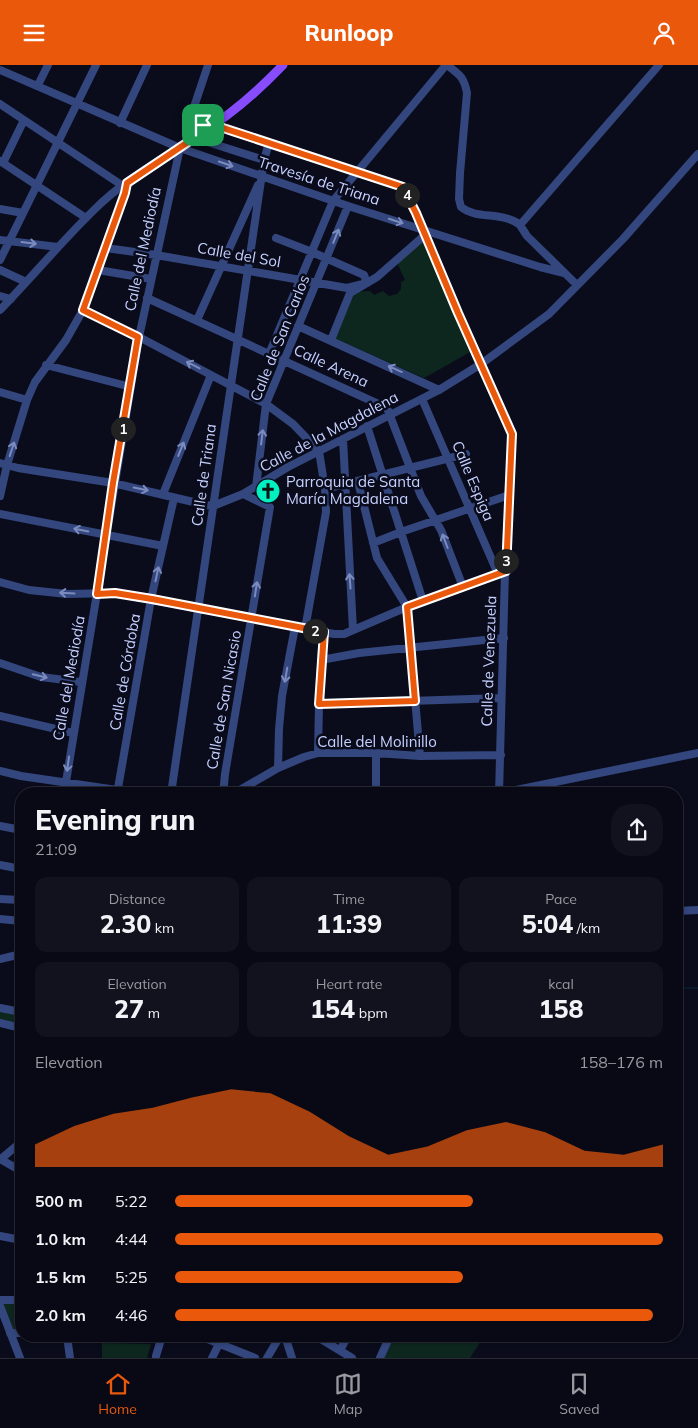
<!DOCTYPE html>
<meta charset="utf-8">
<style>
:root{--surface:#080915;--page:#11121e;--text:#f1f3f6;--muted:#989aa0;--line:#292a34;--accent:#ea580c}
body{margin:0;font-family:Mulish,sans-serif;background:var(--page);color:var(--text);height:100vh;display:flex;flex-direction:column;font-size:19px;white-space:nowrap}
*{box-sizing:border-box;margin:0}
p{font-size:16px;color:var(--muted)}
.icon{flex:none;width:28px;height:28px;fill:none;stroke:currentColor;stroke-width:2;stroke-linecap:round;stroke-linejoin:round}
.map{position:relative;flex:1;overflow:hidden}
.drawer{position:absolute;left:15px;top:722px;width:668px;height:555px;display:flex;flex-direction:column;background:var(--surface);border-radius:20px;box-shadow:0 1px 4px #0004,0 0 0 1px var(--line)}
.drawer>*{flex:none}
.pin{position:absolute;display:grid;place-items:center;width:42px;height:42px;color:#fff;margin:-21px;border-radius:10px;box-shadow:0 2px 8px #0006}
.km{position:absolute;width:25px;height:25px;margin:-12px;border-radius:50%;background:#222;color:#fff;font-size:14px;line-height:25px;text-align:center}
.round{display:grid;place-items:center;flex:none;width:52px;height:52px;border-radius:20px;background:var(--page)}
.head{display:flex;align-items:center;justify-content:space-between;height:85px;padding:0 20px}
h1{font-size:28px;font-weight:800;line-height:38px}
.stats{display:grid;grid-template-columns:repeat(3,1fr);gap:8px;height:85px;padding:5px 20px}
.stats div{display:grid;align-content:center;border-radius:12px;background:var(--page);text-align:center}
.stats b{font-size:25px;font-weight:800}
.stats small{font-size:14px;font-weight:400}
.stats p{font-size:14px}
.chart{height:140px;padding:10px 20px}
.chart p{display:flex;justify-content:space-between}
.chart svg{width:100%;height:90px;margin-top:5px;fill:var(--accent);opacity:.7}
ul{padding:0 20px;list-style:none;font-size:16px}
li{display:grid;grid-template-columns:80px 60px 1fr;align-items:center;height:38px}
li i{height:12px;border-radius:6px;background:var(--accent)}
header{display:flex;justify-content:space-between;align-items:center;height:65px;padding:0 20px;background:var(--accent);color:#fff;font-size:22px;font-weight:800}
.tabs{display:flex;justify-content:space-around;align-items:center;height:70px;border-top:1px solid var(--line);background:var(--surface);font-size:14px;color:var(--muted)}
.tabs a{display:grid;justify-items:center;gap:2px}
.tabs .current{color:var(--accent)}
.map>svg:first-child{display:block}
</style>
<header><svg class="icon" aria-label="menu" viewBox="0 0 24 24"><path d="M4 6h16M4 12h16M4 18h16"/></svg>Runloop<svg class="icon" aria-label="person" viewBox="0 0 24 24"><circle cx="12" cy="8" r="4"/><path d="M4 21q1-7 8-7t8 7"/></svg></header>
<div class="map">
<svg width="698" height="1293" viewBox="0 0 698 1293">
<rect width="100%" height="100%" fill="#0a0c1c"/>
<path fill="#0d261e" d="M 423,174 L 472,286 L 424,313 L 334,273 L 354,227 L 370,226 L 374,230 L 383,226 L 389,231 L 397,229 L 401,224 L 401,217 L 405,215 L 397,198 Z
M 0,946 L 21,950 L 21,959 L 0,954 Z
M 21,1230 L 21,1265 L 12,1265 L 0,1233 Z
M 394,1271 L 484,1271 L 470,1293 L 384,1293 Z
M 102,1278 L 151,1279 L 147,1293 L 102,1293 Z"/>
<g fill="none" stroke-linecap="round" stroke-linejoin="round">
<path stroke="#062839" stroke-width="1" d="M 676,923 L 698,923"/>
<path stroke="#33467d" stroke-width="8" d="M 447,0 C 460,10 464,12 467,28 L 460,108 L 459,134 L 461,142 C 477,155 503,146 520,160
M 0,5 L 180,83 L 348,141 L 540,202 L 564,208
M 38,20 L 48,0
M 0,39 L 123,121
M 120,58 L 147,0
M 188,60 L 208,0
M 214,60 L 403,122 L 416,148 L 458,248 L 512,369 L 505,506 L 499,729
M 195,73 L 264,95
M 0,96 L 86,153
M 3,98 L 24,55
M 0,144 L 23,148
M 0,175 L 58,182
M 106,183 L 156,190 L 347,223 L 367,218 L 364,210 L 312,187 L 276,173
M 0,195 L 96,0
M 0,205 L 26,217
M 98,205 L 151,214
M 577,220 L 527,171 L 520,160 L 659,0
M 0,231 L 11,234
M 147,233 L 387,343 L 421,431 L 441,465 L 463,522
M 0,245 C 32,212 62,176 95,144 C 119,120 150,100 180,83
M 83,245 L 139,272 L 266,339 L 293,359 L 319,386 L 325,424 L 326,447 L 305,564
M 197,255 L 258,120
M 298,261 L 439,325
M 331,275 L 350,228 L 377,212 L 425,170
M 269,289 L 333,136 L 446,0
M 46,300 L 131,322
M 0,327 L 27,335
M 422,334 L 498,509
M 367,361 L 423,536
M 343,374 L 353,565
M 0,398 L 18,403 L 113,418 L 206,440 L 213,441 L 243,429 L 288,402 L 439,325 L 481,299 L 549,249 L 623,174 L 698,89
M 358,417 L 377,493 L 407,542 L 420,691
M 256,422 L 266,339 L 348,141
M 325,424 L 466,389
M 163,429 L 211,310
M 0,431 L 7,400 L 27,335 L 35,317 L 66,275 L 83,245 L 125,128 L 127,119
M 0,449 L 163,481
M 373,478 L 401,467 L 509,430
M 0,517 L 29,525 L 67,529 L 115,528 L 334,569 L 344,569 L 407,542 L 505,506
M 321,595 L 359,588 L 504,573
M 0,598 L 41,612 L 81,617
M 319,639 L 501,633
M 0,651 L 73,668
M 318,688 L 319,639 L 323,567
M 278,703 L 279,664 L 282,631 L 295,562
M 0,706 L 21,711 L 144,729
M 64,729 L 139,272 L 180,83
M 117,729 L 151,534 L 174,433
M 171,729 L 264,95 L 269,78
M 223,729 L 225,709 L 270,442 L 243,429
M 233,729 L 278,703 L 304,692 L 318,688 L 376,688 L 420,691 L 501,690
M 376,729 L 376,688
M 496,729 L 698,688
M 0,761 L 21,765
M 0,800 L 21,804
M 0,834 L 21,835
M 676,846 L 698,845
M 0,854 L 21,856
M 0,894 L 21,889
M 0,943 L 21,947
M 0,958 L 21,963
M 0,1094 L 21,1106
M 1,1094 L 21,1077
M 0,1171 L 21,1175
M 0,1235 L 21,1235
M 0,1241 L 20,1293
M 10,1268 L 21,1268
M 67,1271 L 70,1293
M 200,1271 L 255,1293
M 285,1271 L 292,1293
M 316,1271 L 352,1293
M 340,1285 L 348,1271
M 156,1291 L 162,1271
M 212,1293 L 219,1279
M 267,1293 L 280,1271
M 380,1293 L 390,1271"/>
<path stroke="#884cff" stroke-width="9" d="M187 62a8 8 0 1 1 16 0a8 8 0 1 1-16 0Z
M 201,68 C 229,51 260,24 283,0
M 180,83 L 200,69"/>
</g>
<defs><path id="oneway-shaft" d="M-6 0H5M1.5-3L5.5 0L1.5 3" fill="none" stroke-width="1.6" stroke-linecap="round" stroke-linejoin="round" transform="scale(1.25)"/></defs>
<g stroke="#7c8bbe">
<use href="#oneway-shaft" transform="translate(226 99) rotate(19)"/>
<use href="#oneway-shaft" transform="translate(396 156) rotate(18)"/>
<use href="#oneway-shaft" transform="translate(336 171) rotate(-68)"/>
<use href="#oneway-shaft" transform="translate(29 178) rotate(7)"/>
<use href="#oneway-shaft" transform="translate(193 300) rotate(-153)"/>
<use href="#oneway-shaft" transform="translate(395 304) rotate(-156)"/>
<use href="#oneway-shaft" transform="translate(262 372) rotate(-83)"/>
<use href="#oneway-shaft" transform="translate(12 384) rotate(-72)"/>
<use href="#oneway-shaft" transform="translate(181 384) rotate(-68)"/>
<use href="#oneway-shaft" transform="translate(141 424) rotate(12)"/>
<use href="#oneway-shaft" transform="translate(81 465) rotate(-169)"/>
<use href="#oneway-shaft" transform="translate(445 476) rotate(-111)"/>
<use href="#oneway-shaft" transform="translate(157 509) rotate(-78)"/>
<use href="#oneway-shaft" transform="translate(350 516) rotate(-94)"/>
<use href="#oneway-shaft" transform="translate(256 524) rotate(-81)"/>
<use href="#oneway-shaft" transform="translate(67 528) rotate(-177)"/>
<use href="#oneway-shaft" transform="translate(286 610) rotate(100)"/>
<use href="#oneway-shaft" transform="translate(40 611) rotate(14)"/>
<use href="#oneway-shaft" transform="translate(68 699) rotate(98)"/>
</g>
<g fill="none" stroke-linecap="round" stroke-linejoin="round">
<defs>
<path id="route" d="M 200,56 L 218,57 L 214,60 L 403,122 L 416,148 L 458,248 L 512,369 L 506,506 L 407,542 L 415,636 L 319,639 L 324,567 L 152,534 L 115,528 L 97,529 L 113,418 L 138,272 L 83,245 L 125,128 L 127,118 L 200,69 C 204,64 204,61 200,56 Z"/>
</defs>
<use href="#route" stroke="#fff" stroke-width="10"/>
<use href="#route" stroke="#ea580c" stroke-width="6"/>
</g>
<defs>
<symbol id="church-disc" viewBox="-11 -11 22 22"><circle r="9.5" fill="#00f0c2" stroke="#0a0c1c"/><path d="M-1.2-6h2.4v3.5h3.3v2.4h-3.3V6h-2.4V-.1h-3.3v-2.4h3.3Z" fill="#111"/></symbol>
</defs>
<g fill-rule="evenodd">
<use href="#church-disc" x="254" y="412" width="28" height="28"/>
</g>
<g text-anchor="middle" stroke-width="5" stroke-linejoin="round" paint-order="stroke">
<g font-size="15" fill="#c5d0ff" stroke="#0a0c1c">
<text transform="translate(319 116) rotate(18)" y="5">Travesía de Triana</text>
<text transform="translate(143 184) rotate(-78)" y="5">Calle del Mediodía</text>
<text transform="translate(239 190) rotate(10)" y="5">Calle del Sol</text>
<text transform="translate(280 273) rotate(-68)" y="5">Calle de San Carlos</text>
<text transform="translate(331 301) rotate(25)" y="5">Calle Arena</text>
<text transform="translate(329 367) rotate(-28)" y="5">Calle de la Magdalena</text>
<text transform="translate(204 410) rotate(-82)" y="5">Calle de Triana</text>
<text transform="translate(473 416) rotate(67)" y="5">Calle Espiga</text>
<text transform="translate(489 596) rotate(-88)" y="5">Calle de Venezuela</text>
<text transform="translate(125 607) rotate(-80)" y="5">Calle de Córdoba</text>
<text transform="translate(69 613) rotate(-80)" y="5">Calle del Mediodía</text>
<text transform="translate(224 635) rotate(-80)" y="5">Calle de San Nicasio</text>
<text x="377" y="682">Calle del Molinillo</text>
</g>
<g font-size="15" fill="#c5d0ff" stroke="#0a0c1c" text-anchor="start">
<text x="286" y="422">Parroquia de Santa<tspan x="286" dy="17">María Magdalena</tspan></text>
</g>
</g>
</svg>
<div class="pin" style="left:203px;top:60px;background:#1e9e55"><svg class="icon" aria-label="arrive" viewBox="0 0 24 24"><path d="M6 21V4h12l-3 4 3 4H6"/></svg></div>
<b class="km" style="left:123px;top:364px">1</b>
<b class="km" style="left:315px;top:566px">2</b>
<b class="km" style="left:506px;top:496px">3</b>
<b class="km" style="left:407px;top:130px">4</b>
<section class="drawer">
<div class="head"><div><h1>Evening run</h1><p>21:09</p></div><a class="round"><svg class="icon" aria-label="share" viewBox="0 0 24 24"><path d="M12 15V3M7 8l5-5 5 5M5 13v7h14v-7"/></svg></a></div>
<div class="stats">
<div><p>Distance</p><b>2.30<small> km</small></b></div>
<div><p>Time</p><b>11:39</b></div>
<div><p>Pace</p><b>5:04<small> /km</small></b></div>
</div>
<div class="stats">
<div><p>Elevation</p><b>27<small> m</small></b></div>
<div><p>Heart rate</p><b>154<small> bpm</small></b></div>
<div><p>kcal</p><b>158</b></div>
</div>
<div class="chart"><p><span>Elevation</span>158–176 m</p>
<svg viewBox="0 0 160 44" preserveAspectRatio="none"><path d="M0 44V33L10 24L20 18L30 15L40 10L50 6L60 8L70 17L80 29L90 38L100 34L110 26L120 22L130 27L140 36L150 38L160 33V44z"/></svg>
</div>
<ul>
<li><b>500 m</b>5:22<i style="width:61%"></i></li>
<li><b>1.0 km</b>4:44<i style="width:100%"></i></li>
<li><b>1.5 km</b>5:25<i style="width:59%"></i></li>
<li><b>2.0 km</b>4:46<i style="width:98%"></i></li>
</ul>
</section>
</div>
<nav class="tabs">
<a class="current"><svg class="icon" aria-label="home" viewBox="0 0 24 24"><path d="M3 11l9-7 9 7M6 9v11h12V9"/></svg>Home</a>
<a><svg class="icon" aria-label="map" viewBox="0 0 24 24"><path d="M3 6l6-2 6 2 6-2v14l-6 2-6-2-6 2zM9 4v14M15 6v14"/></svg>Map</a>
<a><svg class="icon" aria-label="saved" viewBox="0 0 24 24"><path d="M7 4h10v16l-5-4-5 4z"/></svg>Saved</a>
</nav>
